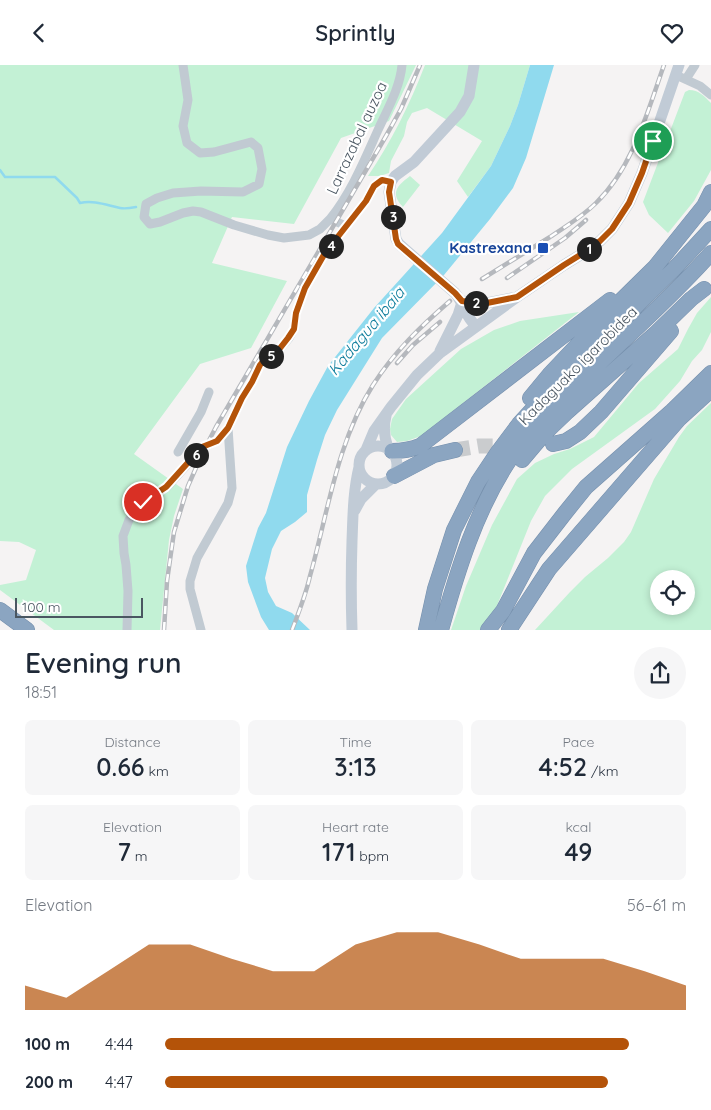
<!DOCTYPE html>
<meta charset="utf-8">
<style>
:root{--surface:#fff;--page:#f6f6f7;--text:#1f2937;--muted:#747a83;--accent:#b45309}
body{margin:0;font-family:Quicksand,sans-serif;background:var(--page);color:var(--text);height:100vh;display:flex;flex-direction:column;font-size:19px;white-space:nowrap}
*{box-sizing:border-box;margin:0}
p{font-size:16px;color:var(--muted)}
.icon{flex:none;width:28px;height:28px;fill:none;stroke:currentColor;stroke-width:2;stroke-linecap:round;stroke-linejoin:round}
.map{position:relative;height:565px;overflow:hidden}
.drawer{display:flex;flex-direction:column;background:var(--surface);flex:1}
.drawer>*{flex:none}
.buttons{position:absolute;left:650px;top:505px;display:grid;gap:10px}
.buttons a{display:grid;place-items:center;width:45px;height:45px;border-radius:50%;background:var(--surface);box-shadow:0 2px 8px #0003;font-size:25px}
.scale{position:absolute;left:15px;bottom:12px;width:128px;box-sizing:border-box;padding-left:5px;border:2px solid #4a5661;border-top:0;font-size:14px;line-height:18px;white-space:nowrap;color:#4a5661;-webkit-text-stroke:4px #fff;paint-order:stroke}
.pin{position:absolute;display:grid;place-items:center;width:42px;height:42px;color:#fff;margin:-21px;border:2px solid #fff;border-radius:50%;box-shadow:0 1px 5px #0007}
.km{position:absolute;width:25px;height:25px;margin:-12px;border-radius:50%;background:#222;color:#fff;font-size:14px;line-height:25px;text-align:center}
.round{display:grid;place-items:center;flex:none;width:52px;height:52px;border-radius:26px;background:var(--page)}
.summary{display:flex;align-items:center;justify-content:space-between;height:85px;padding:0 25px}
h1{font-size:28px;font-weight:600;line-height:38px}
.stats{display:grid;grid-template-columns:repeat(3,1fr);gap:8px;height:85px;padding:5px 25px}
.stats div{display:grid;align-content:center;border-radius:8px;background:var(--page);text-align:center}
.stats b{font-size:25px;font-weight:600}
.stats small{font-size:14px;font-weight:400}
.stats p{font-size:14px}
.chart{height:140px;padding:10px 25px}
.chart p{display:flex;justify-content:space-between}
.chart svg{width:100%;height:90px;margin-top:5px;fill:var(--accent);opacity:.7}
ul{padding:0 25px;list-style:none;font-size:16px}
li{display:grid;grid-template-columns:80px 60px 1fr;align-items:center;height:38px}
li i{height:12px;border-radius:6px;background:var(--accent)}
header{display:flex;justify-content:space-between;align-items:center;height:65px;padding:0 25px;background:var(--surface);font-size:22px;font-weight:600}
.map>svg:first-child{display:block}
</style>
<header><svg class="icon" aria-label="back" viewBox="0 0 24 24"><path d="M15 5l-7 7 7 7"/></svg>Sprintly<svg class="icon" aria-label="heart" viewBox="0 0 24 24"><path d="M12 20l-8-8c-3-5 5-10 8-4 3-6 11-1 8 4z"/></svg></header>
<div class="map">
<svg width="711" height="565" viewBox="0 0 711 565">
<rect width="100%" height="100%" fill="#f5f3f3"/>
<path fill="#c3f1d5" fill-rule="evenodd" d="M 0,0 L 416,0 L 389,56 L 341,73 L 294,159 L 232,152 L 212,198 L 287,216 L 251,283 L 200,299 L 134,389 L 183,424 L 174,451 L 169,475 L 160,565 L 54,565 L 0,525 L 0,520 L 26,515 L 36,485 L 19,477 L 0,476 Z
M 425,0 L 530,0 L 518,40 L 510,61 L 491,101 L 468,132 L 457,116 L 482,76 L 427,43 L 412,48 L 407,57 L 404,71 L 391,96 L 389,108 L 380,111 L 368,111 C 391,77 410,39 425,0 Z
M 689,25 C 699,25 704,31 711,38 L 711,105 L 694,136 L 668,168 L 649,150 L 643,137 L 685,27 Z
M 410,111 L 420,120 L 403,142 C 389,128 398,120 410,111 Z
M 711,232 L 711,267 L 702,285 L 692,296 L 680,316 L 655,344 L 572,404 L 545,431 L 531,456 L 496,543 L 483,565 L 451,565 L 466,521 L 492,460 L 517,414 L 535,398 L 554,389 L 570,384 L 594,372 L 639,318 L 678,284 L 688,264 L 697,248 Z
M 579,247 L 421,371 L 407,376 L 397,377 L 391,370 L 390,364 L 392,354 L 406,334 L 461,284 L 494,265 L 520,256 Z
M 711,338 L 711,565 L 535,565 L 570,527 L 585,512 L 608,493 L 624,477 L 631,467 L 654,414 L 679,372 L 687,361 ZM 659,514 L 686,514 L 686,541 L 659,541 Z"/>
<path fill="#90daee" d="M 530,0 L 554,0 L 526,93 L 513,123 L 490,154 L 444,210 L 382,273 L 337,345 L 325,370 L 317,395 L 307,430 L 307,447 L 295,457 L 281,466 L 272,484 L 265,513 L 268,527 L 276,541 L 292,548 L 310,565 L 269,565 L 261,552 L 248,517 L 246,501 L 258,463 L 266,448 L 287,382 L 309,336 L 328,301 L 374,243 L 442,168 L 491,101 L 510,61 L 518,40 Z"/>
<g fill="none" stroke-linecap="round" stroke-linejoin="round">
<path stroke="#90daee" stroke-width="2.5" d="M 0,105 L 5,112 L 55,112 L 77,133 L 80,138 C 94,135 106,140 120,143 C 125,144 131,143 136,142"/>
<path stroke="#caccce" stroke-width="15" stroke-dasharray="15 8" stroke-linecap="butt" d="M 455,385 L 479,381 L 513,381"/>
<defs>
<path id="highway" d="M 530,333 L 549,310 L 600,256 L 655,202 L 704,141 L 711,127
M 553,379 L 566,376 L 580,367 L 601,347 L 671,266
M 392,386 C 402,386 410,385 420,381 L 610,235
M 522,395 L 544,369 L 567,347 L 656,268 L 691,234 L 704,224
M 394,411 L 434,390 L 455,385
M 0,545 L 27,565
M 426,565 L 435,524 L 454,465 L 478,417 L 498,387 L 519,359 L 541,335 L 675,203 L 711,164
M 441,565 C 457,507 476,445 510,394 C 526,371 546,352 565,332 C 613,283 666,239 711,188
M 488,565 L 503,546 L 534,488 L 565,448 L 586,422 L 672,346 L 711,308
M 509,565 L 549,504 L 679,354 L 711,325"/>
</defs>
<use href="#highway" stroke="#7690ad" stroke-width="16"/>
<path stroke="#c1cad2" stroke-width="9" d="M 183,0 L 188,35 L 183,61 L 187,78 L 200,88 L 214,87 L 251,77 L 258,83 L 262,104 L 259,119 L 243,127 L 201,126 L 173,128 L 157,133 L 146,139 L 144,152 L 150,159 L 160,157 L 183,148 L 193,146 L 201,147 L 234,160 L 268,170 L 284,173 L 309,170 L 320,164 L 330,154 L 346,161
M 676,10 L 700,21 L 711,30
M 686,14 L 695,0
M 330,154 C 351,128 364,96 378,65 C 387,45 400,23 402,0
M 178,387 L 201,347 L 209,327
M 127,565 L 128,526 L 126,500 L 124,488 L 123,471 L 129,455 L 143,437 L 167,422 L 202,383 L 217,376 L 228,363
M 201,565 L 190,524 L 190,516 L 197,493 L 228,438 L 232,423 L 228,363 L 242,333 L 252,317 L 260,300 L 264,295 L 277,287 L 289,273 L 294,264 L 296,248 L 305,223 L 325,188 L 366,136 L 374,121 L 382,115 L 391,117"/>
<path stroke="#c1cbd6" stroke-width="11" d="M 474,0 L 469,31 L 460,47 L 414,97 L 395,111 L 391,117 L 389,127 L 396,174 L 399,179 L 455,228 C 465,240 464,250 476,261
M 462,236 L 482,239 L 512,233
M 440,286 L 458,250 L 462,237
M 386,351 C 383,363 384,372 388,383
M359 400a19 19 0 1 1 38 0a19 19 0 1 1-38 0Z
M 366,385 L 374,366 L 391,342 L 417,310 L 440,288 L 517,232 L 564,200 L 585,187 L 600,176 L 612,164 L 629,138 L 642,108 L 679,0
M 355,445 L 361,434 L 376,419
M 352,565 C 351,535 351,506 352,476 C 353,451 353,427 359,402"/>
<use href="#highway" stroke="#8ba5c1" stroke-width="15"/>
<defs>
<path id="rail" d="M 507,213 L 565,173 L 586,155
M 482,214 C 505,200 527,186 550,172 C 566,161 582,152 596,138 C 633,102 647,48 664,0
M 397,298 L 413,280 L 440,257
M 164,565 L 167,516 L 174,467 L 188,421 L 203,387 L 216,362 L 386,71 L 401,44 L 420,0
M 292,565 C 299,547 306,529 310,511 C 328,447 337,377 373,320 C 394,287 421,261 450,236"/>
</defs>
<use href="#rail" stroke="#b5b8bd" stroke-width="4.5"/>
<use href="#rail" stroke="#fff" stroke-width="2.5" stroke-dasharray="8" stroke-linecap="butt"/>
</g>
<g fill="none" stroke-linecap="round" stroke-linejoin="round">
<defs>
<path id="route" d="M 143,437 L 166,422 L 202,382 L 217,376 L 228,363 L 242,333 L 252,317 L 260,300 L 264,295 L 277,287 L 288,273 L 294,264 L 296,248 L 305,223 L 325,188 L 366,136 L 374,121 L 382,115 L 391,117 L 389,127 L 396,174 L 398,179 L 455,228 L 462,236 L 482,239 L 517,232 L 564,200 L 585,187 L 600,176 L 612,164 L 629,138 L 642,108 L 653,76"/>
</defs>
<use href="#route" stroke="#fff" stroke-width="10"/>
<use href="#route" stroke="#b45309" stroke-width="6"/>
</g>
<rect fill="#1a4fb4" stroke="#fff" stroke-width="2" x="537" y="177" width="12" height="12" rx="2.5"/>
<g text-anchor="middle" stroke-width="4.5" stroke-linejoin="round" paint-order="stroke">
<g font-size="15" fill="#4a5661" stroke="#fff">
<text transform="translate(357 73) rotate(-65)" y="5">Larrazabal auzoa</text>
<text transform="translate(578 301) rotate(-45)" y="5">Kadaguako igarobidea</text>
</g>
<g font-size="15" font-weight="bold" fill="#164399" stroke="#fff" text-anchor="end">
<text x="532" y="188">Kastrexana</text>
</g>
<g font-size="16" font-style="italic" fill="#0c7c9b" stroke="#fff">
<text transform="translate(366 266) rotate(-50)" y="6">Kadagua ibaia</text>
</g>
</g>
</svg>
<div class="buttons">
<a><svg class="icon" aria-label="locate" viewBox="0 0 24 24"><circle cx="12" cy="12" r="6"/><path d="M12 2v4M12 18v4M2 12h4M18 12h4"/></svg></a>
</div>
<div class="scale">100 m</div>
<div class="pin" style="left:653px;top:76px;background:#1e9e55"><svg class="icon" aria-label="arrive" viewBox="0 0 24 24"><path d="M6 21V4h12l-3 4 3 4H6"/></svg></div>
<div class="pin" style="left:143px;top:437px;background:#d93025"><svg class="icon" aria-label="check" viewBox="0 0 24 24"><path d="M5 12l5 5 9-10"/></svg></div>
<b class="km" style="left:589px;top:184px">1</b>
<b class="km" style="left:476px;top:238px">2</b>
<b class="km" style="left:393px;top:152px">3</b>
<b class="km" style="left:331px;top:181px">4</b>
<b class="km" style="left:271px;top:291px">5</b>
<b class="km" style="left:196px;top:390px">6</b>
</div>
<section class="drawer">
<div class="summary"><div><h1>Evening run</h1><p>18:51</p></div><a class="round"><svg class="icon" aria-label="share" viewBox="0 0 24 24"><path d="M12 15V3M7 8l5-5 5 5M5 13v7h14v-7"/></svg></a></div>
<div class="stats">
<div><p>Distance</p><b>0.66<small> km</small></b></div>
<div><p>Time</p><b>3:13</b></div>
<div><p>Pace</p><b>4:52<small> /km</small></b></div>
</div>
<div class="stats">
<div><p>Elevation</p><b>7<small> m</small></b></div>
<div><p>Heart rate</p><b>171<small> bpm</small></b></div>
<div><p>kcal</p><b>49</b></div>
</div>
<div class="chart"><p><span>Elevation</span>56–61 m</p>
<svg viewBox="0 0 160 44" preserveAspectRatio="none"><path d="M0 44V32L10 38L20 25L30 12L40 12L50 19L60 25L70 25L80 12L90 6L100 6L110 12L120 19L130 19L140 19L150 25L160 32V44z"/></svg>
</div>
<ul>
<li><b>100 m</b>4:44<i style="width:89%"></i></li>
<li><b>200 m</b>4:47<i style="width:85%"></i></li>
</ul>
</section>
